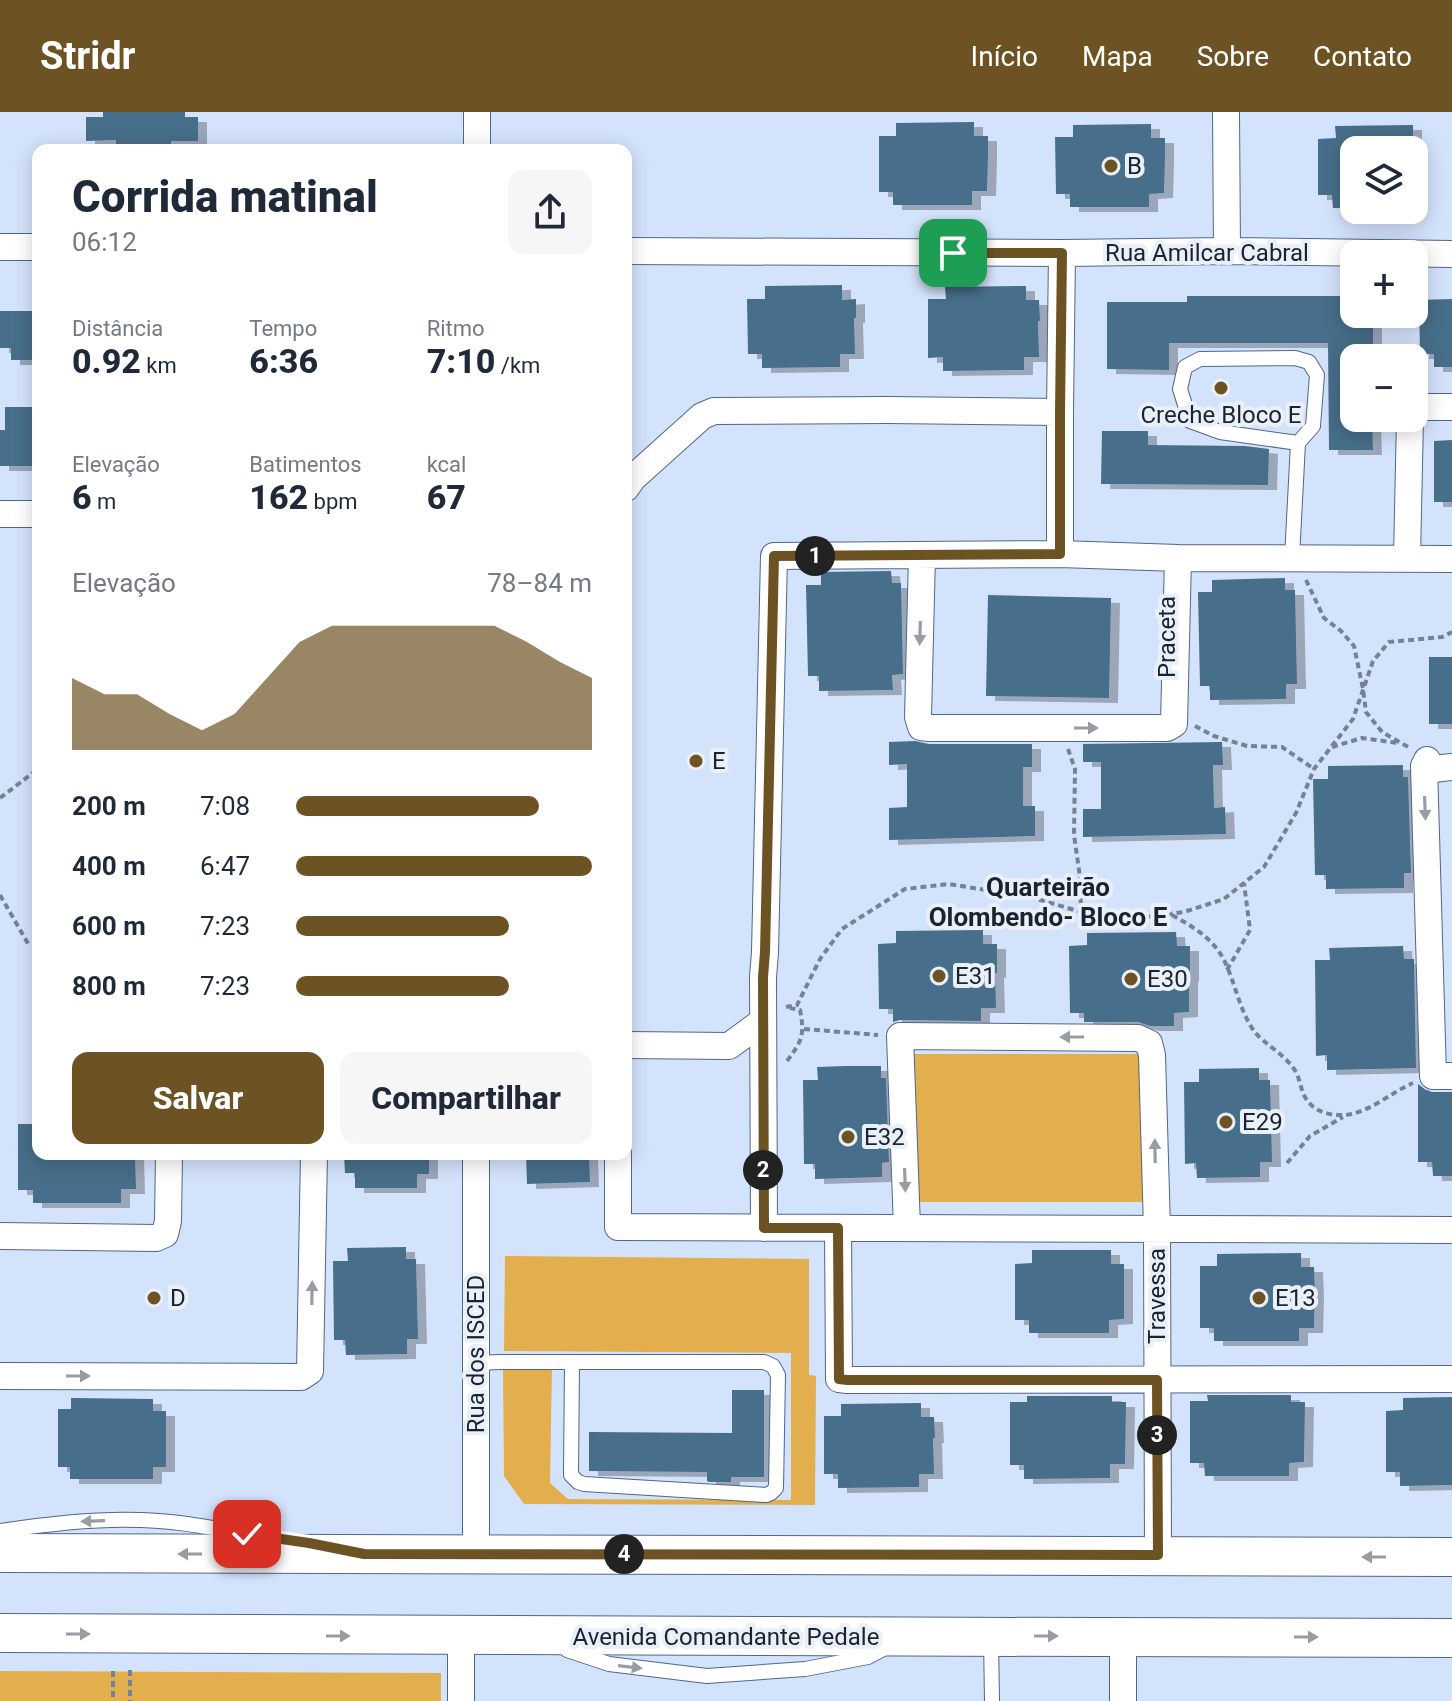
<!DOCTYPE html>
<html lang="pt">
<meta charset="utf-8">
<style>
:root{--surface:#fff;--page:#f6f6f7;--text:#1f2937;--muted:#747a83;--accent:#6d5324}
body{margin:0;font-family:Roboto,sans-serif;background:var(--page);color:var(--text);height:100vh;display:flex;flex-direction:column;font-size:30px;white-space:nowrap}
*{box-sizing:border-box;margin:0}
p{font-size:26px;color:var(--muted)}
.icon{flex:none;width:44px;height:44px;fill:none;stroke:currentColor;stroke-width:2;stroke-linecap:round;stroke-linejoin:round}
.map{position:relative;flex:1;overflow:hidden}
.drawer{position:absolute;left:32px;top:32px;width:600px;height:1016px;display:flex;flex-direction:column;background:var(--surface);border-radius:16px;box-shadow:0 4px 20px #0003}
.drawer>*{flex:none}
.tools{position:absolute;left:1340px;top:24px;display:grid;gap:16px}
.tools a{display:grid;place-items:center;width:88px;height:88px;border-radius:16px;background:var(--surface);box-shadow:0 4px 20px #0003;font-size:40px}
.pin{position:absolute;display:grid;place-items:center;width:68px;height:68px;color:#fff;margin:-34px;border-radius:16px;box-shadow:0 4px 12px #0006}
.km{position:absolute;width:40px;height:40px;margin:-20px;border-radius:50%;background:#222;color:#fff;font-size:22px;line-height:40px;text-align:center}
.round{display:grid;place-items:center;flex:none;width:84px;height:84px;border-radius:16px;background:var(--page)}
.summary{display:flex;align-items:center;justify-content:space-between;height:136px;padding:0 40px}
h1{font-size:44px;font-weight:800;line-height:60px}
.figures{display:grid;grid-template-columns:repeat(3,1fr);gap:12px;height:136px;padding:8px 40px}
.figures div{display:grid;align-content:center}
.figures b{font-size:34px;font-weight:800}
.figures small{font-size:22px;font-weight:400}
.figures p{font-size:22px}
.chart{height:224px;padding:16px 40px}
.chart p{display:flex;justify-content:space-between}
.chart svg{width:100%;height:144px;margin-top:8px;fill:var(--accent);opacity:.7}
.button{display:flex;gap:16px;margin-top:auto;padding:16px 40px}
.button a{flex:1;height:92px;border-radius:16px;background:var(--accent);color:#fff;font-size:32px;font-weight:800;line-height:92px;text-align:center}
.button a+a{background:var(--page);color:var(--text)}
ul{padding:0 40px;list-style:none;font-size:26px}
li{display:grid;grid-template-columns:128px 96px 1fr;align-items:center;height:60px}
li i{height:20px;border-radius:10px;background:var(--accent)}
header{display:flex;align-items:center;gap:48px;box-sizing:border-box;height:112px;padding:0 40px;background:var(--accent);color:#fff}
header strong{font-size:38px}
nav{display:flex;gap:44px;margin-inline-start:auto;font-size:28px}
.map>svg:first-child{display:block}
</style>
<header>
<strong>Stridr</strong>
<nav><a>Início</a><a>Mapa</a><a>Sobre</a><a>Contato</a></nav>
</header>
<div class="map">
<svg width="1452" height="1589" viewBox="0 0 1452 1589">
<defs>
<filter id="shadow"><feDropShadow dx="9" dy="5" stdDeviation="0" flood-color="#0004"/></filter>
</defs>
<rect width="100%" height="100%" fill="#d4e3fc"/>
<path fill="#e3ae4d" d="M 911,942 L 1146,942 L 1146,1090 L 912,1090 Z
M 505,1144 L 809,1147 L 809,1263 L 816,1264 L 815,1393 L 524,1392 L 504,1364 L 503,1252 L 552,1253 L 550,1371 L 568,1387 L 791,1388 L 791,1241 L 504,1239 Z
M 0,1559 L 441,1561 L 441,1589 L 0,1589 Z"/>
<path fill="#466e8a" filter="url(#shadow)" d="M 103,0 L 185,0 L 185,5 L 198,5 L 198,29 L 171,29 L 171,38 L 116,38 L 116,28 L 86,29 L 86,5 L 103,5 Z
M 974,10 L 974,24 L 988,24 L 988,44 L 987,79 L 972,79 L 972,93 L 893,93 L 893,80 L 879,80 L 879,24 L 896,24 L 896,11 Z
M 1151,12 L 1151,26 L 1165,26 L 1165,46 L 1164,81 L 1149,82 L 1149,95 L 1070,95 L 1070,82 L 1056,82 L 1055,25 L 1073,25 L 1073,13 Z
M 1413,13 L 1413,38 L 1354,38 L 1354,96 L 1333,96 L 1332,83 L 1318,83 L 1318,27 L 1336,26 L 1335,14 Z
M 842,173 L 842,188 L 856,187 L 856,206 L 854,206 L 855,242 L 840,242 L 840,255 L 762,256 L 762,242 L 748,242 L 747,187 L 765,187 L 765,174 Z
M 1026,174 L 1026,188 L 1039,188 L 1040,209 L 1038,209 L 1039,245 L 1024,245 L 1024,258 L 943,259 L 943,245 L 928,246 L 928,187 L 946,187 L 945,175 Z
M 1187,184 L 1354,184 L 1354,202 L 1373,202 L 1373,241 L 1354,241 L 1354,306 L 1372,306 L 1373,338 L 1329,338 L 1328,231 L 1169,231 L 1169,258 L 1107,257 L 1107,190 L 1187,190 Z
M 1452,187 L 1452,255 L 1434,255 L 1434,242 L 1420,242 L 1419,188 Z
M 0,199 L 38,199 L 38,248 L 11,248 L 11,236 L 0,236 Z
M 5,295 L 38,295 L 38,354 L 0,354 L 0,318 L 5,318 Z
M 1102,319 L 1148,319 L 1148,333 L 1245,334 L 1269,337 L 1268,373 L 1101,372 Z
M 1452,328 L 1452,390 L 1434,390 L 1434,329 Z
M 891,459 L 892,471 L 901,471 L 903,562 L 892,563 L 893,578 L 819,579 L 819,564 L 808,564 L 806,473 L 821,473 L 821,460 Z
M 1285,466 L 1285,478 L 1295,478 L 1297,572 L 1286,572 L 1286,587 L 1210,588 L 1210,574 L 1200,574 L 1198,480 L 1212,480 L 1212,468 Z
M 988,483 L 1111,486 L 1109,586 L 986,584 Z
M 1429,545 L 1452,545 L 1452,612 L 1429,612 Z
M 915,629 L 929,632 L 1032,632 L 1032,655 L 1023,655 L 1023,694 L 1035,694 L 1035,724 L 889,728 L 889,696 L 907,695 L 907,652 L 889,653 L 889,630 Z
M 1222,630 L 1223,653 L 1213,653 L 1214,696 L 1225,695 L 1226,722 L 1083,725 L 1083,697 L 1101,697 L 1101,650 L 1083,650 L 1083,632 Z
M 1403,653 L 1403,665 L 1408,665 L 1411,761 L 1404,761 L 1404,776 L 1326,777 L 1326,763 L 1315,763 L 1313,667 L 1328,667 L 1328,654 Z
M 983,818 L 983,832 L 997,832 L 997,861 L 995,861 L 996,896 L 981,896 L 981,909 L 900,908 L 893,910 L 893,897 L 879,897 L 878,832 L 896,831 L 896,819 Z
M 1176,820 L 1177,834 L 1190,834 L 1190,865 L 1189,865 L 1189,900 L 1174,901 L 1174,914 L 1150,914 L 1138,910 L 1084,910 L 1084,901 L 1070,901 L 1069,834 L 1087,833 L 1087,821 Z
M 1403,834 L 1404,847 L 1414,847 L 1416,956 L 1327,958 L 1327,943 L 1316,944 L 1315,848 L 1330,848 L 1329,836 Z
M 846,954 L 881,954 L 881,966 L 886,966 L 889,1050 L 882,1051 L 882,1065 L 815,1067 L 815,1052 L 804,1052 L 803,968 L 818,968 L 817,955 Z
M 1259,956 L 1259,968 L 1270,968 L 1272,1050 L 1260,1050 L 1260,1065 L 1197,1066 L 1196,1051 L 1185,1052 L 1184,970 L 1199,970 L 1199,957 Z
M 1418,972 L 1426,978 L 1432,980 L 1452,980 L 1452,1064 L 1433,1064 L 1432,1050 L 1418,1050 Z
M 18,1012 L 38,1012 L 38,1042 L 135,1042 L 136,1077 L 121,1077 L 121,1091 L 33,1091 L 33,1078 L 18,1078 Z
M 344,1042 L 429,1042 L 429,1062 L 417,1062 L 417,1076 L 355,1076 L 355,1061 L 345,1061 Z
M 526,1042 L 589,1042 L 590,1070 L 527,1072 Z
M 406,1135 L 406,1147 L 416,1147 L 418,1227 L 407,1227 L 407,1242 L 346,1243 L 345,1228 L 334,1228 L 333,1149 L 348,1149 L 347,1136 Z
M 1032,1138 L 1111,1138 L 1111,1152 L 1124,1152 L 1124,1207 L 1109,1208 L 1109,1221 L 1029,1221 L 1029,1208 L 1015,1208 L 1015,1152 L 1032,1151 Z
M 1301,1141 L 1301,1155 L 1314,1155 L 1315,1180 L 1314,1216 L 1299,1216 L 1299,1229 L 1214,1229 L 1214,1216 L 1200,1216 L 1200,1154 L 1217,1154 L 1217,1142 Z
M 732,1278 L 764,1278 L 764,1365 L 731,1365 L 731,1370 L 709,1370 L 707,1369 L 707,1360 L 589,1359 L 589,1320 L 732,1321 Z
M 1207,1283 L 1291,1283 L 1291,1290 L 1305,1290 L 1304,1350 L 1289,1351 L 1289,1364 L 1205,1364 L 1204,1351 L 1190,1351 L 1190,1289 L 1208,1289 Z
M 1027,1284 L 1112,1284 L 1112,1290 L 1126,1290 L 1125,1352 L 1110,1352 L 1110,1366 L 1024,1367 L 1024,1353 L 1010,1353 L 1010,1290 L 1027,1290 Z
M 1452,1285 L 1452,1373 L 1400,1374 L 1400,1360 L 1386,1360 L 1386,1299 L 1403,1298 L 1403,1286 Z
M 71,1286 L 153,1287 L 153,1299 L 166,1299 L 166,1355 L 153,1355 L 153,1367 L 70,1367 L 70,1355 L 58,1355 L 58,1297 L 71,1297 Z
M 921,1291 L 921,1305 L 934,1305 L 935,1326 L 933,1326 L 934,1362 L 919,1362 L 919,1375 L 838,1376 L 838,1362 L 824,1362 L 824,1304 L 841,1304 L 841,1292 Z"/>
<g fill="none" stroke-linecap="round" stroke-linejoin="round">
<defs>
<path id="lane" d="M 1295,246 L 1309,250 L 1317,263 L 1313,314 L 1298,331 L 1220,320 L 1190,309 L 1180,277 L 1185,255 L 1200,247 Z
M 1292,446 L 1298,331
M 476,1251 L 500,1250 L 764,1250 L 773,1254 L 778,1263 L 776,1376 L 771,1381 L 766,1383 L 584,1372 L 578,1370 L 571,1363 L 572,1250
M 0,1419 C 46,1412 94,1406 141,1408 C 184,1409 226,1419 269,1425
M 991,1525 L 992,1589
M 567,1538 L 609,1552 L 707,1564 L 805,1557 L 868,1545 L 887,1535"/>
<path id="street" d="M 1226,0 L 1227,139
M 477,38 L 477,0
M 0,135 L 38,135
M 626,139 L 1062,141 L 1227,139 L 1452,142
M 1414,297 L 1417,295 L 1452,295
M 626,376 L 633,366 L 702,304 L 714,299 L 888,298 L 1060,300
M 0,402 L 38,402
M 1060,442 L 1060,300 L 1062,141
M 922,443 L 918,605 L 921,615 L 929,616 L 1167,616 L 1174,612 L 1178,446
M 1407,446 L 1410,306
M 1452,655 L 1433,657 L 1427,648 L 1424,654 L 1433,964 L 1452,964
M 626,933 L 729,934 L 763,909
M 618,1042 L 618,1115 L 1452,1118
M 764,1116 L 763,865 L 765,840 L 774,444 L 1060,442 L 1178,446 L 1452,447
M 838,1116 L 839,1267 L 847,1268 L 1452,1267
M 907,1116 L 900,924 L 1138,926 L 1149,931 L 1152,943 L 1157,1117 L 1158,1443
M 0,1124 L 156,1126 L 165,1122 L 168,1109 L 169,1042
M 0,1264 L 301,1265 L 310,1259 L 314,1042
M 476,1442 L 476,1042
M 461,1525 L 461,1589
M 1123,1589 L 1123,1525"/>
<path id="secondary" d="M 0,1441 L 1452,1445
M 0,1521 C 484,1525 968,1524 1452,1526"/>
</defs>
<use href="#lane" stroke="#506689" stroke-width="16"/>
<use href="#street" stroke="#506689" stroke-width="28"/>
<use href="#secondary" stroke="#506689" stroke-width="40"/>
<path stroke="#758195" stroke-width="4" stroke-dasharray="6 4" stroke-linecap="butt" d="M 1306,468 L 1324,506 L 1341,519 L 1354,534 L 1363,577 L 1366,600 L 1382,620 L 1410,636
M 1195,614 L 1214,624 L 1247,634 L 1282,635 L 1314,657
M 1332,635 L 1362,626 L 1398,631
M 1068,637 L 1075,657 L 1074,723 L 1080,765 L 1081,800
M 0,686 L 38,657
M 0,783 L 30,835
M 1172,803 C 1192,814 1211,825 1223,846 C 1235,869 1239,898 1254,919 C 1264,932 1283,941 1294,957 C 1300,965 1300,976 1305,985 C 1313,999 1327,1003 1341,1003 C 1366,1004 1391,980 1413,971
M 1227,858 L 1250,818 L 1244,771
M 786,895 L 797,893 L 820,847 L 842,817 L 905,777 L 949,772 L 1034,786 L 1081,800 L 1139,806 L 1184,800 L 1224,787 L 1264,755 L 1296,701 L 1314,657 L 1353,607 L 1373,549 L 1389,530 L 1442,525 L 1452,520
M 804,917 L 878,923
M 787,949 C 802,929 805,923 800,898 L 790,896
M 1287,1051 L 1310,1024 L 1343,1005
M 130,1558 L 130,1589
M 113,1559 L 113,1589"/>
<use href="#lane" stroke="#fff" stroke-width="14"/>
<use href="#street" stroke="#fff" stroke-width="26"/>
<use href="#secondary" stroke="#fff" stroke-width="38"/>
</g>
<defs><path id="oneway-solid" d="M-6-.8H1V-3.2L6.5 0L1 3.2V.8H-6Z" transform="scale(2)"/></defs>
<g fill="#989ca3">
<use href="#oneway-solid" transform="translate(920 521) rotate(92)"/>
<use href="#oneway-solid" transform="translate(1086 616)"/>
<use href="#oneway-solid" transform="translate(1425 696) rotate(88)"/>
<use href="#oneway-solid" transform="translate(1072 925) rotate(-180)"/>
<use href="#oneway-solid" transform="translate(1155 1039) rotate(-91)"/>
<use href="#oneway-solid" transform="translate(905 1068) rotate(88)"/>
<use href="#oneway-solid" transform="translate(312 1181) rotate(-89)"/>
<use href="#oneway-solid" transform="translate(78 1264)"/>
<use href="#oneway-solid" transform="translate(93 1409) rotate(178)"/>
<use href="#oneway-solid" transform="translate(190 1442) rotate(-180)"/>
<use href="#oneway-solid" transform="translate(1374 1445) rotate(-180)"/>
<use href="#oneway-solid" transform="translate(78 1522)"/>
<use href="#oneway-solid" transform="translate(338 1524)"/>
<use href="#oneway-solid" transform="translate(1046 1524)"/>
<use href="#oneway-solid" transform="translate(1306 1525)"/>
<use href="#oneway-solid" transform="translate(630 1555) rotate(7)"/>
</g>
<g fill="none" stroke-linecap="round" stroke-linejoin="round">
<defs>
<path id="route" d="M 247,1422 L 309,1431 L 364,1442 L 1158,1443 L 1157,1268 L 847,1268 L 839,1267 L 838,1116 L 764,1116 L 763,865 L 765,840 L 774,444 L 1060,442 L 1060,300 L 1062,141 L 953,141"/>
</defs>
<use href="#route" stroke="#fff" stroke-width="16"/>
<use href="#route" stroke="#6d5324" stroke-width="10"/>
</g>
<g fill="#6d5324" stroke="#eaf0f8" stroke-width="3">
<circle cx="1111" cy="54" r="8"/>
<circle cx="1221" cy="276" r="8"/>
<circle cx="696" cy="649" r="8"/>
<circle cx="939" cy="864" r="8"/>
<circle cx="1131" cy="867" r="8"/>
<circle cx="1226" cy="1010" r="8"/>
<circle cx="848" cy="1025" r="8"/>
<circle cx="154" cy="1186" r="8"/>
<circle cx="1259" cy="1186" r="8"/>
</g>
<g text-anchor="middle" stroke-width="8" stroke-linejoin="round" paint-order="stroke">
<g font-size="24" fill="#1a2332" stroke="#eaf0f8" text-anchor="start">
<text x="1127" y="62">B</text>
<text x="1221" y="311" text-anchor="middle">Creche Bloco E</text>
<text x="712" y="657">E</text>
<text x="955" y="872">E31</text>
<text x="1147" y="875">E30</text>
<text x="1242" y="1018">E29</text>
<text x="864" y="1033">E32</text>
<text x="170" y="1194">D</text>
<text x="1275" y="1194">E13</text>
</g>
<g font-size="24" fill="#1a2332" stroke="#eaf0f8">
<text x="1207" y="149">Rua Amilcar Cabral</text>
<text transform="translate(1167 525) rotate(-90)" y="8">Praceta</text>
<text transform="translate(1157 1184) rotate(-90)" y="8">Travessa</text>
<text transform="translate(476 1242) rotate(-90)" y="8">Rua dos ISCED</text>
<text x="726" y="1533">Avenida Comandante Pedale</text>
</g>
<g font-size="26" font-weight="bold" fill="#1a2332" stroke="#eaf0f8">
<text x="1048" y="784">Quarteirão<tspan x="1048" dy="30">Olombendo- Bloco E</tspan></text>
</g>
</g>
</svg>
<div class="tools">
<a><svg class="icon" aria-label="layers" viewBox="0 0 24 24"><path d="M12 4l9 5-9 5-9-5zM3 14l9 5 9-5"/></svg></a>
<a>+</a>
<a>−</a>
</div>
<div class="pin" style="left:953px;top:141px;background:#1e9e55"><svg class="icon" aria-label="arrive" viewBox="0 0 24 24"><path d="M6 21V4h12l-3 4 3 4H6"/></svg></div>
<div class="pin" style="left:247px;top:1422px;background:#d93025"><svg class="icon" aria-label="check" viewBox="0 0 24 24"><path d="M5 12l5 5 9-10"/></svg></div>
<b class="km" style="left:815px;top:444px">1</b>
<b class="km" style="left:763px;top:1058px">2</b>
<b class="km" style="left:1157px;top:1323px">3</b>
<b class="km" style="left:624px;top:1442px">4</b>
<section class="drawer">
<div class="summary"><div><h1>Corrida matinal</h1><p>06:12</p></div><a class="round"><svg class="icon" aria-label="share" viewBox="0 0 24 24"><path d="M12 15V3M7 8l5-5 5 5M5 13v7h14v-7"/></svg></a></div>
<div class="figures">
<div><p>Distância</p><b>0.92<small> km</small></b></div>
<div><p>Tempo</p><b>6:36</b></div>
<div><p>Ritmo</p><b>7:10<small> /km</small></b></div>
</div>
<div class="figures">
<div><p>Elevação</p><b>6<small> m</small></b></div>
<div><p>Batimentos</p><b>162<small> bpm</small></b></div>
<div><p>kcal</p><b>67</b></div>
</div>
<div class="chart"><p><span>Elevação</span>78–84 m</p>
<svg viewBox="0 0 160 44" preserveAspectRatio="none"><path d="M0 44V22L10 27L20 27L30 33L40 38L50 33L60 22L70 11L80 6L90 6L100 6L110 6L120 6L130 6L140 11L150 17L160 22V44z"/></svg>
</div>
<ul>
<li><b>200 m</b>7:08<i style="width:82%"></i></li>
<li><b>400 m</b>6:47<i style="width:100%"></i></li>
<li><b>600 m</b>7:23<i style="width:72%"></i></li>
<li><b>800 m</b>7:23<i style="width:72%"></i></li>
</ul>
<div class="button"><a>Salvar</a><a>Compartilhar</a></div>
</section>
</div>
